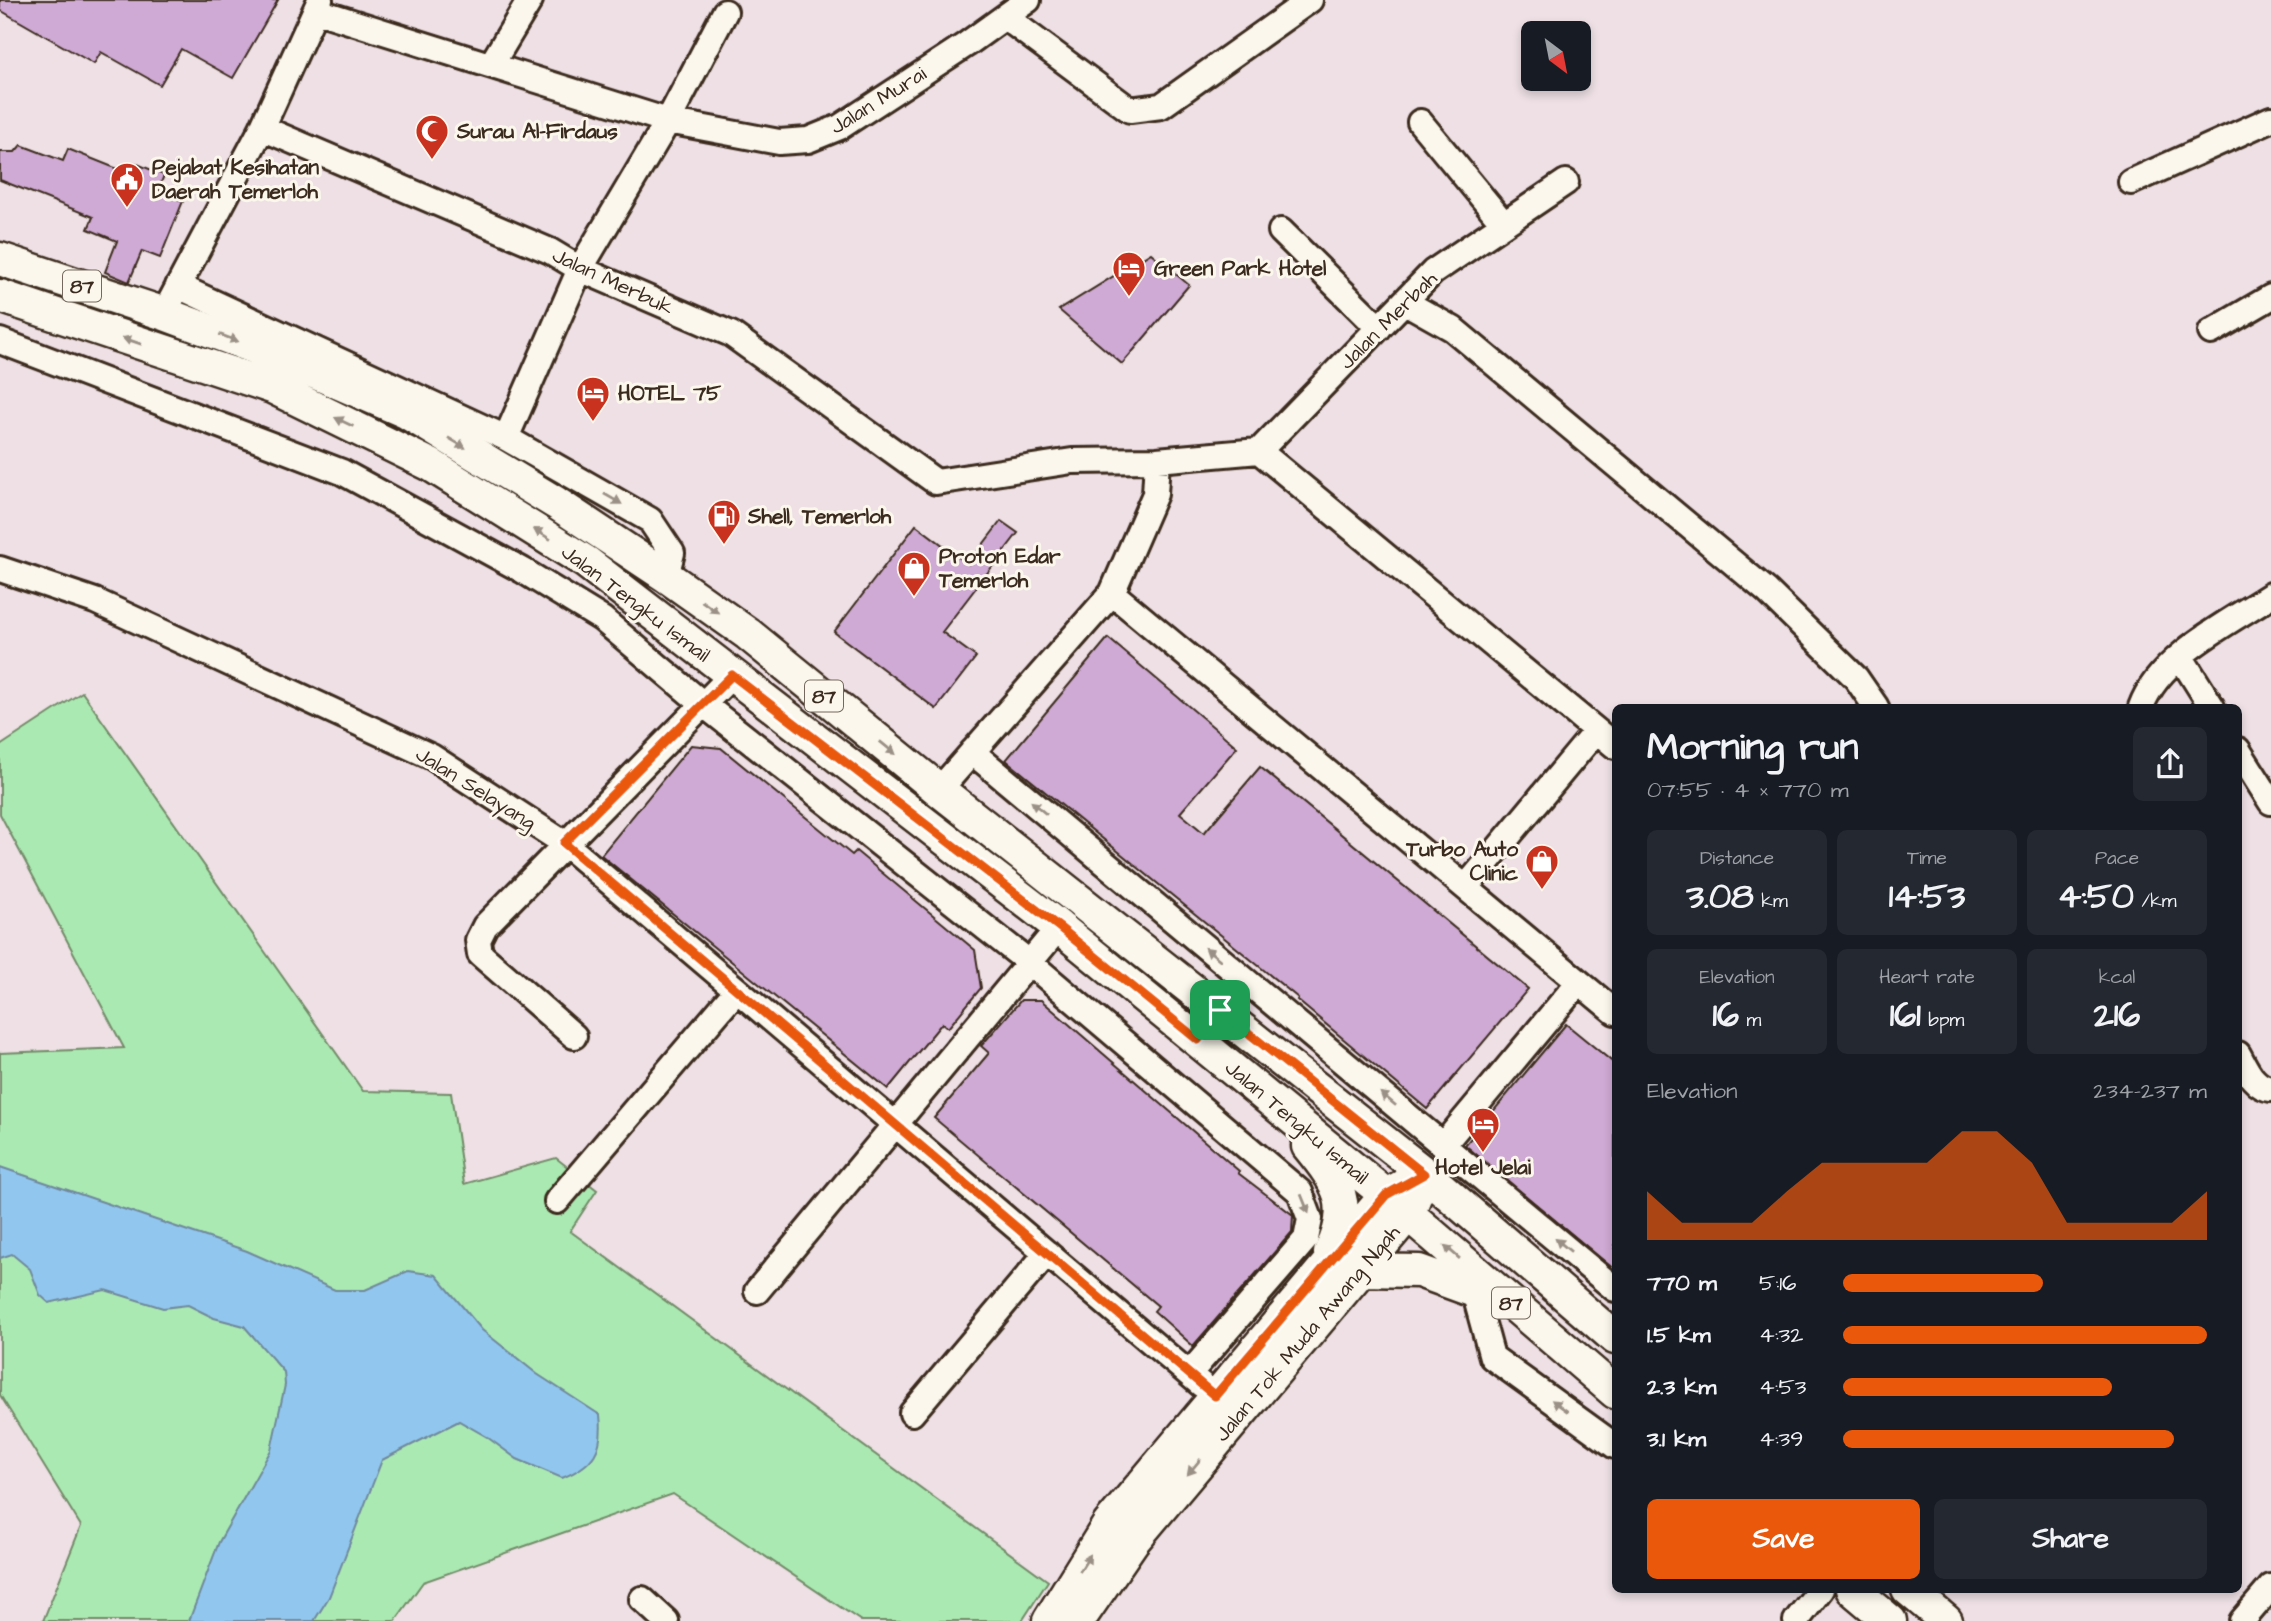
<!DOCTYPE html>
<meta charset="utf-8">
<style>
:root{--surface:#171b24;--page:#242831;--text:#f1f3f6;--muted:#9ea1a6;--accent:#ea580c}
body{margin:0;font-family:"Architects Daughter",sans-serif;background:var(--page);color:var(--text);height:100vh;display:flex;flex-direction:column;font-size:26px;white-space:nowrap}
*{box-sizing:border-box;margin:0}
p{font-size:23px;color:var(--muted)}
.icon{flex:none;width:38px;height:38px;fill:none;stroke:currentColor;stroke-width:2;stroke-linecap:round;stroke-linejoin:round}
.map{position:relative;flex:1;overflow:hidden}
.drawer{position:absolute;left:1612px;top:704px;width:630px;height:889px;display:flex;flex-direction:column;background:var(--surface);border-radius:10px;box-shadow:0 4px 10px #0003}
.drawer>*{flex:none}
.needle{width:46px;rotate:148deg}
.controls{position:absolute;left:1521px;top:21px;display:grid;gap:14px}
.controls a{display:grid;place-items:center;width:70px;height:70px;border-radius:10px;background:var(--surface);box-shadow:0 4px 10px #0003;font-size:35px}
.pin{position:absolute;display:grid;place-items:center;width:60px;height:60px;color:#fff;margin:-30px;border-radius:14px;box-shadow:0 4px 10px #0006}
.round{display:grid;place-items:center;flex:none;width:74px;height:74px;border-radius:10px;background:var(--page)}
.headline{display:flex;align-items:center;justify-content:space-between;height:119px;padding:0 35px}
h1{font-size:38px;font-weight:800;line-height:52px}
.metrics{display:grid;grid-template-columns:repeat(3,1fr);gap:10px;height:119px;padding:7px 35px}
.metrics div{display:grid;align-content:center;border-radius:10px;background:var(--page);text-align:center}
.metrics b{font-size:35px;font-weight:800}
.metrics small{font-size:19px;font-weight:400}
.metrics p{font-size:19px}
.chart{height:196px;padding:14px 35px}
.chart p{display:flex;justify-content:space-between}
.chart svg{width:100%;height:126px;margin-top:7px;fill:var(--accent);opacity:.7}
.action{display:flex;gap:14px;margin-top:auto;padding:14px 35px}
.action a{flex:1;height:80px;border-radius:10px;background:var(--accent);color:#fff;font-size:28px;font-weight:800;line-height:80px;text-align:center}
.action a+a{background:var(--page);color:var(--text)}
ul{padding:0 35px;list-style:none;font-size:23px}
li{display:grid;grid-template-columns:112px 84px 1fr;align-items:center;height:52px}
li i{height:18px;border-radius:9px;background:var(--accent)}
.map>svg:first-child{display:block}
</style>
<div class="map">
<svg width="2271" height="1621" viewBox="0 0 2271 1621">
<rect width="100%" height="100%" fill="#eee0e5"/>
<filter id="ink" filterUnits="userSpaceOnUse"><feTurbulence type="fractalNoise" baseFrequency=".0143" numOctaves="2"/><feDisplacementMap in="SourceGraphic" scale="14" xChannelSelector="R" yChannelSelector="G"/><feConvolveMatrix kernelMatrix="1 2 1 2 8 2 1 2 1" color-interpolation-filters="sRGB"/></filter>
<g filter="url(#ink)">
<path fill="#aaeab2" stroke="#728a68" stroke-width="2" d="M 82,692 L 363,1091 L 451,1093 L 464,1184 L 556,1158 L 597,1190 L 570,1231 L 1048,1581 L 1022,1621 L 861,1621 L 673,1494 L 423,1582 L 395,1621 L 43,1621 L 81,1526 L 0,1395 L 0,1053 L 124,1048 L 0,814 L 0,746 Z"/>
<path fill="#91c7ef" stroke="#6f889b" stroke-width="2" d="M 0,1167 L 247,1251 L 335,1290 L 365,1290 L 408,1271 L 436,1275 L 482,1330 L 537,1374 L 600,1415 C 604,1450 594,1465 562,1478 L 517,1459 L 487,1437 L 459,1421 L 382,1460 L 329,1597 L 314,1621 L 189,1621 L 219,1542 L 271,1450 L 285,1385 L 284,1372 L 244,1326 L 214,1318 L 188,1305 L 163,1308 L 105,1290 L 49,1303 L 40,1295 L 30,1269 L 12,1254 L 0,1258 Z"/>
<path fill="#cfaad4" stroke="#3b2a1e" stroke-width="2" d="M 0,0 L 278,0 L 233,78 L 181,49 L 160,85 L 101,52 L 94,64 L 0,10 Z
M 21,145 L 63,161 L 68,149 L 130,174 L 135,163 L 164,175 L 158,191 L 183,201 L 160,258 L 142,251 L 129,282 L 105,272 L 117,241 L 88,229 L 93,217 L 0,180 L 0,152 L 15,152 Z
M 1151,253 L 1189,285 L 1122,364 L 1059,310 Z
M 1001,521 L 1018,533 L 942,632 L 976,657 L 936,709 L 834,632 L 916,525 L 968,564 Z
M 1108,638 L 1237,747 L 1180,813 L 1204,833 L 1260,767 L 1528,989 L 1427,1109 L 1297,1000 L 1298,998 L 1006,760 Z
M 691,745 L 721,748 L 852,855 L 856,851 L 975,950 L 981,988 L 948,1028 L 942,1023 L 888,1089 L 601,855 Z
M 1021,1000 L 1041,1000 L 1239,1171 L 1238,1173 L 1293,1215 L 1292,1232 L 1193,1346 L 1154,1311 L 1158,1306 L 934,1118 L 989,1053 L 981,1046 Z
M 1566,1024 L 1615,1064 L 1615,1270 L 1465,1145 Z"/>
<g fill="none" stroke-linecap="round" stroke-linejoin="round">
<defs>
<path id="minor" d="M 317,11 L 668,121 L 779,142 L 808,140 L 840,127 L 967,44 L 1028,0
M 1005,17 L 1130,110 L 1161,106 L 1310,0
M 491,65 L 530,0
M 1420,122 L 1504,224
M 262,128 L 550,251 L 580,269 L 731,334 L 936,482 L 1072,461 L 1157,460 L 1259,451 L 1615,746
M 2131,182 L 2271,119
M 1281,231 L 1379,328
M 178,286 L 506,438 L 650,520 L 672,553 L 666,576
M 171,300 L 262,128 L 320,0
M 1405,302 L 1453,329 L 1767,591 L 1856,678 L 1876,707
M 2211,332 L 2271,297
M 0,341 L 342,472 L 522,570 L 602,619 L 703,704 L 1030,963 L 1300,1192 L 1310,1219 L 1306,1239 L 1189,1374
M 506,438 L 580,269 L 668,121 L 725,12
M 1259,451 L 1433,272 L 1566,182
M 0,569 L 95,601 L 432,757 L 564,843 L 1202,1385
M 1112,593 L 1615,1012
M 2180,656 L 2212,707
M 2141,707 C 2159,657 2228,623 2271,595
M 2238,750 L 2271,802
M 972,752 L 1615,1289
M 939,790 L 1112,593 L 1155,494 L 1157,460
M 1466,887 L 1596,731
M 574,1036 L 480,954 L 478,940 L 485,926 L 732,675
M 2238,1054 C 2246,1068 2253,1087 2271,1089
M 1443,1145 L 1579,982
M 557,1201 L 737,990
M 757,1291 L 1059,927
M 1474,1291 L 1492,1357 L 1615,1446
M 912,1413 L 1047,1253
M 642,1599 L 666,1621
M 1796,1621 L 1821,1589
M 2242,1621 L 2271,1587"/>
<path id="major" d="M 0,259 L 165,314 L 275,355 L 406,412 L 556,503 L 666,576 L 748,634 L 939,790 L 1424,1173 L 1615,1338
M 0,296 L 272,387 L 431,465 L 586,562 L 1059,927 L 1386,1195 L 1615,1392
M 1308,1146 C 1339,1184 1354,1205 1330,1253
M 1360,1270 L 1419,1271 L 1474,1291 L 1494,1301
M 1852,1589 L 1890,1621
M 1908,1589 L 1946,1621
M 1049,1621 L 1109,1524 L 1386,1195 L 1405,1185
M 1078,1621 L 1133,1541 L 1408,1214 L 1416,1194"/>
</defs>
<use href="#minor" stroke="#3b2a1e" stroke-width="30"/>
<use href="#major" stroke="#3b2a1e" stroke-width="37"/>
<use href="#minor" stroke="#fbf7ec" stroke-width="24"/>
<use href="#major" stroke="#fbf7ec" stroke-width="32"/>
</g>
<defs><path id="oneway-solid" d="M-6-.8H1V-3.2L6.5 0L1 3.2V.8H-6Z" transform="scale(1.75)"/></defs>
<g fill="#9b9085">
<use href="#oneway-solid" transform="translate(229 338) rotate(21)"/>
<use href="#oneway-solid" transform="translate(132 341) rotate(-161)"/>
<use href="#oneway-solid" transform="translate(344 422) rotate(-154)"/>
<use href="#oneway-solid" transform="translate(457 443) rotate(31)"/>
<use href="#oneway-solid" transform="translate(613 499) rotate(30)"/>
<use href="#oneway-solid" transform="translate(542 534) rotate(-148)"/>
<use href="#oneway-solid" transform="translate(710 607) rotate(35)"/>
<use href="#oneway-solid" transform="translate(888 748) rotate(39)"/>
<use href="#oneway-solid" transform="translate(1039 808) rotate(-140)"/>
<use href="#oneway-solid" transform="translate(1213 954) rotate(-140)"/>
<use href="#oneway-solid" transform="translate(1388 1099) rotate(-140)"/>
<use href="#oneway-solid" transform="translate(1305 1204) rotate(68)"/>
<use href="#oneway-solid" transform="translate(1563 1245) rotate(-140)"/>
<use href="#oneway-solid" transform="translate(1452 1252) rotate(-139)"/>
<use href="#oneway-solid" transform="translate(1560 1406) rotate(-144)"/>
<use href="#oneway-solid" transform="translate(1194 1467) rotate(130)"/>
<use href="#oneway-solid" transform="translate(1085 1563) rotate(-58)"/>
</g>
</g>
<g fill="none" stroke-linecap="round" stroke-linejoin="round" filter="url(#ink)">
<defs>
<path id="route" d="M 732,675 L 1059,927 L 1198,1040 L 1220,1010 L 1424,1174 L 1386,1195 L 1215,1396 L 564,843 Z"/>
</defs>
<use href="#route" stroke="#fff" stroke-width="14"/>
<use href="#route" stroke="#ea580c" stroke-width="9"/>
</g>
<defs>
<symbol id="mosque-pin" viewBox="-11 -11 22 30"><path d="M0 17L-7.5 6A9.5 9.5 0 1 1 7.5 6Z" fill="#c8321e" stroke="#fbf7ec"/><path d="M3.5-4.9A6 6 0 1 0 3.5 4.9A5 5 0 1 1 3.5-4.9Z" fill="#fff"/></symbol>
<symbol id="civic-pin" viewBox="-11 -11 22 30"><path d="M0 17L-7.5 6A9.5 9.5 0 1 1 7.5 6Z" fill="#c8321e" stroke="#fbf7ec"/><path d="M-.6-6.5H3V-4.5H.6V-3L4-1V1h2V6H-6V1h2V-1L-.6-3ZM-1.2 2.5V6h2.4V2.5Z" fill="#fff"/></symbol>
<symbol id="hotel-pin" viewBox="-11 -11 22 30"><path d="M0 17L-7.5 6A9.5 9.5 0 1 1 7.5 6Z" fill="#c8321e" stroke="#fbf7ec"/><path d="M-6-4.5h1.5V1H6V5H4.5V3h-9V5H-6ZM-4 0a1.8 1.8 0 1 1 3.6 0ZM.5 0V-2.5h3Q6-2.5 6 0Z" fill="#fff"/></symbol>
<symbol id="fuel-pin" viewBox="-11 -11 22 30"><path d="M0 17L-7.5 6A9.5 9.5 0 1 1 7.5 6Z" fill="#c8321e" stroke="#fbf7ec"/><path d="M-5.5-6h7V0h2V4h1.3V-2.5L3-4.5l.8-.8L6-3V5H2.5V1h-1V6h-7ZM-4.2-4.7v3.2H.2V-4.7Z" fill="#fff"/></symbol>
<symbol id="shop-pin" viewBox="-11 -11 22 30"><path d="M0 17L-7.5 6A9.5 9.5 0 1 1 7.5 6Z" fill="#c8321e" stroke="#fbf7ec"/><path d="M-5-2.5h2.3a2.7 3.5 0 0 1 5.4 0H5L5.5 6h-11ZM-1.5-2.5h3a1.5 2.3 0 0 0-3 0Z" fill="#fff"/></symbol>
</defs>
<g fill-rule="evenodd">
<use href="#mosque-pin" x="413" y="112" width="38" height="52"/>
<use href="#civic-pin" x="108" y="160" width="38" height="52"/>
<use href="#hotel-pin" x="1110" y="249" width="38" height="52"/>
<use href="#hotel-pin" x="574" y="374" width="38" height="52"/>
<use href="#fuel-pin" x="705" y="497" width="38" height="52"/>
<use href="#shop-pin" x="895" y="549" width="38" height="52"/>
<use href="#shop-pin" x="1523" y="842" width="38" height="52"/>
<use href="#hotel-pin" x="1464" y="1105" width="38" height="52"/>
</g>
<g text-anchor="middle" stroke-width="6" stroke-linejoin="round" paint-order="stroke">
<g fill="#fbf7ec" stroke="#75685c" stroke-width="2">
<rect x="63" y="270.5" width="38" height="31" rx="5"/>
<rect x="805" y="680.5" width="38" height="31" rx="5"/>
<rect x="1492" y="1287.5" width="38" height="31" rx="5"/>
</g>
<g font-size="19" font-weight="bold" fill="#3b2a1e">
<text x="82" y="293">87</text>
<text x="824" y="703">87</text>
<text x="1511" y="1310">87</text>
</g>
<g font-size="21" fill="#3b2a1e" stroke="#fbf7ec">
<text transform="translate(878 100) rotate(-32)" y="7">Jalan Murai</text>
<text transform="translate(613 281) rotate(25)" y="7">Jalan Merbuk</text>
<text transform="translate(1388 320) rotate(-45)" y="7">Jalan Merbah</text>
<text transform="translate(636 603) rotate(37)" y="7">Jalan Tengku Ismail</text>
<text transform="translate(476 788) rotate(32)" y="7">Jalan Selayang</text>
<text transform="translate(1297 1122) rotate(40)" y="7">Jalan Tengku Ismail</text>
<text transform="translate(1307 1333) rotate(-50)" y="7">Jalan Tok Muda Awang Ngah</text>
</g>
<g font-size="21" font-weight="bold" fill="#3b2a1e" stroke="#fbf7ec" text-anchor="start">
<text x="457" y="138">Surau Al-Firdaus</text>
<text x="152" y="174">Pejabat Kesihatan<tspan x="152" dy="24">Daerah Temerloh</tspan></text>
<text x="1154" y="275">Green Park Hotel</text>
<text x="618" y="400">HOTEL 75</text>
<text x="748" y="523">Shell, Temerloh</text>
<text x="939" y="563">Proton Edar<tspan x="939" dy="24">Temerloh</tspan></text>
<text x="1518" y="856" text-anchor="end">Turbo Auto<tspan x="1518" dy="24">Clinic</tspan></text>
<text x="1483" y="1174" text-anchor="middle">Hotel Jelai</text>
</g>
</g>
</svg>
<div class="controls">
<a><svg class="needle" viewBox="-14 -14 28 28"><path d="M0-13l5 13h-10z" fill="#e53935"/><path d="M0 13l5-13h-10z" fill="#9ea1a6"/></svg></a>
</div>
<div class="pin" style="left:1220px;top:1010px;background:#1e9e55"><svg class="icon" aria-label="arrive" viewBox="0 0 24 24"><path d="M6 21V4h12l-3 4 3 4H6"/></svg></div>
<section class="drawer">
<div class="headline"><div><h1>Morning run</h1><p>07:55 · 4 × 770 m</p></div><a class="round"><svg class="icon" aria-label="share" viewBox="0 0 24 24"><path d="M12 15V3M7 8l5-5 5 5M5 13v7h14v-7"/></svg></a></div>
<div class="metrics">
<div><p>Distance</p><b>3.08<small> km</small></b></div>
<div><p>Time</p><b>14:53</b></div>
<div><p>Pace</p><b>4:50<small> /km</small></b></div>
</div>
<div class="metrics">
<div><p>Elevation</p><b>16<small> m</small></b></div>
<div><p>Heart rate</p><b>161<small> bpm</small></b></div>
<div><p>kcal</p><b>216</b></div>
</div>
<div class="chart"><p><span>Elevation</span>234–237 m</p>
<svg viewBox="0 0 160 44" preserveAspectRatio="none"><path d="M0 44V27L10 38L20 38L30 38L40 27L50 17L60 17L70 17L80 17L90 6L100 6L110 17L120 38L130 38L140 38L150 38L160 27V44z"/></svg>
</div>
<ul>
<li><b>770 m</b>5:16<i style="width:55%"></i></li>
<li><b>1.5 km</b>4:32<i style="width:100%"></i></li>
<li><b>2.3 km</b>4:53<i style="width:74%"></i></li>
<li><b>3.1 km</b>4:39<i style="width:91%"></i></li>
</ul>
<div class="action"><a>Save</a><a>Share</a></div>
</section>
</div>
